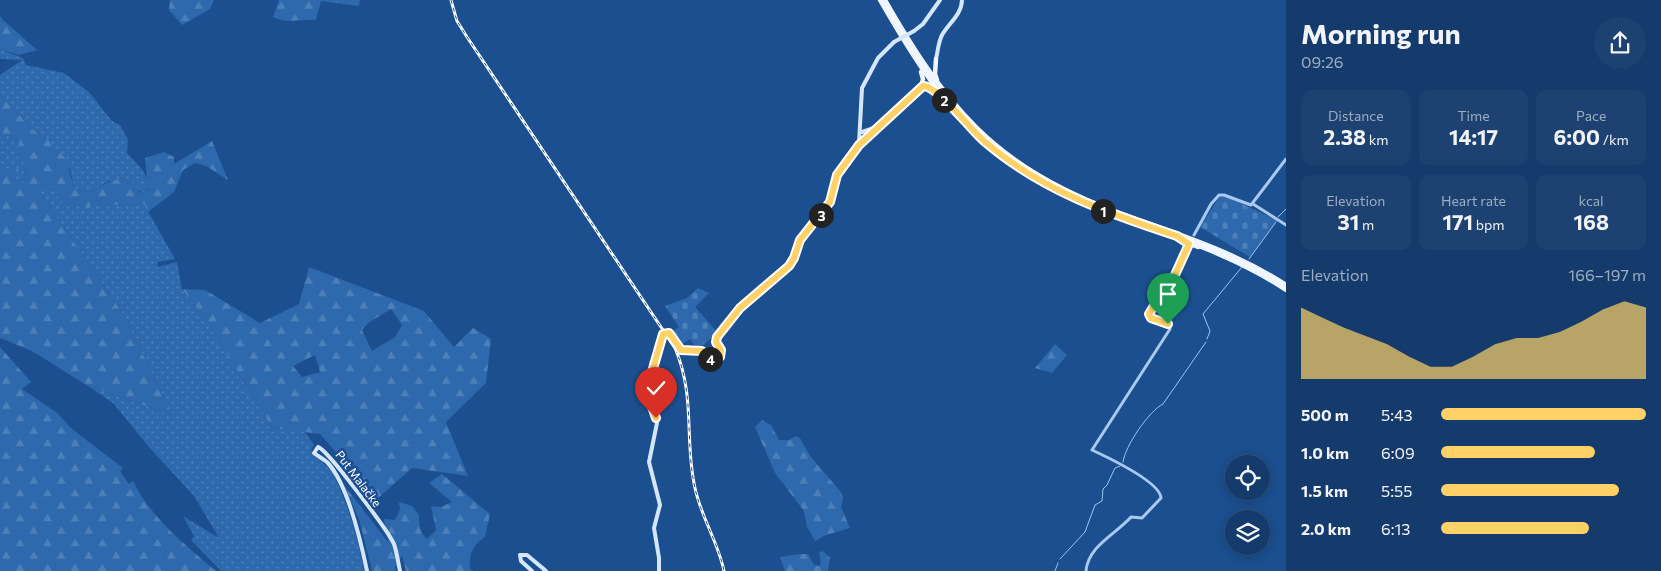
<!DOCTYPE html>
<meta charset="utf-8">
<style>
:root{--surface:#143b6b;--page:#1d4271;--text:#f1f3f6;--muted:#9dadc1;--line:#33557e;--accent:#ffd166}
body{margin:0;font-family:Commissioner,sans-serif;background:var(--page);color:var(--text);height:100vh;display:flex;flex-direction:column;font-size:19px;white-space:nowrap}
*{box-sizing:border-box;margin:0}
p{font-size:16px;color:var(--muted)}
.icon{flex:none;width:28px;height:28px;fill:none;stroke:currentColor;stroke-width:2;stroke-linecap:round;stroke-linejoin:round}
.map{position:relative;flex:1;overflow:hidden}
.details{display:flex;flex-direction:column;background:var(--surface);width:375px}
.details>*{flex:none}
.fabs{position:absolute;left:1225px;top:455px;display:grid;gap:10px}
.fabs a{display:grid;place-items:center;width:45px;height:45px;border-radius:50%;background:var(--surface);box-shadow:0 2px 12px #0003,0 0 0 1px var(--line);font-size:25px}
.pin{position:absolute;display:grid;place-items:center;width:42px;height:42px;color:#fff;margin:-51px -21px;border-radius:50% 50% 50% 0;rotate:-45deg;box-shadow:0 0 5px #0007}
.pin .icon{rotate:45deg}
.km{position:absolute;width:25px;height:25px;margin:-12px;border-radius:50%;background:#222;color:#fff;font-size:14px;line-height:25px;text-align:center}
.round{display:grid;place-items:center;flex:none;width:52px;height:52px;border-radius:26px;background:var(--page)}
.summary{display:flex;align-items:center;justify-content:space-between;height:85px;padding:0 15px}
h1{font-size:28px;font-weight:700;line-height:38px}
.metrics{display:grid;grid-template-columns:repeat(3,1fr);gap:8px;height:85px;padding:5px 15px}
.metrics div{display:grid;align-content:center;border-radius:10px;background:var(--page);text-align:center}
.metrics b{font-size:21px;font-weight:700}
.metrics small{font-size:14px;font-weight:400}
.metrics p{font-size:14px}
.chart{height:140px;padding:10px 15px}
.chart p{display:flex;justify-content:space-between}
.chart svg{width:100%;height:90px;margin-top:5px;fill:var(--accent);opacity:.7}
ul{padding:0 15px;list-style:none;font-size:16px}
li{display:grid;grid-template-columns:80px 60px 1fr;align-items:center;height:38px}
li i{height:12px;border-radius:6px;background:var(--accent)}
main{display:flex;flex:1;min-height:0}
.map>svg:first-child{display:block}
</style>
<main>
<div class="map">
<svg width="1286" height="571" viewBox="0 0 1286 571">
<defs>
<pattern id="grass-dots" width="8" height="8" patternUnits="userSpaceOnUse" patternTransform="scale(1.25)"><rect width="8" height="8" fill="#2e69ad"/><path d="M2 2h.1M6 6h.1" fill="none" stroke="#4d80b9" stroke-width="1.8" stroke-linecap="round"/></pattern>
<pattern id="forest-firs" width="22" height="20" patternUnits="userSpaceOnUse" patternTransform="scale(1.25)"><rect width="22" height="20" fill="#2e69ad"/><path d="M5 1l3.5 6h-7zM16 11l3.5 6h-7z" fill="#4d80b9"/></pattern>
<pattern id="cemetery-stones" width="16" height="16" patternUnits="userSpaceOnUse" patternTransform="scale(1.25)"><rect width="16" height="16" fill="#2e69ad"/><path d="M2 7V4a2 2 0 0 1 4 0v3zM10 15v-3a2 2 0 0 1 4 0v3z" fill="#4d80b9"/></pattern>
</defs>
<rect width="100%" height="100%" fill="#1b4f8f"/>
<path fill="url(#grass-dots)" d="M 0,49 L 23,58 L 26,65 L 64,73 L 89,92 L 112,121 L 120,125 L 128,140 L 127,153 C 136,163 155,178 145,193 L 109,181 L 89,193 L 74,188 L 70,170 L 49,141 L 31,128 L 0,94 L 0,75 L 22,60 L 0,59 Z
M 0,132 L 20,141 L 26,166 L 24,183 L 14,182 L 18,169 L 0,169 Z
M 42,186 L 58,192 L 58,203 L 74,204 L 88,209 L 96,200 L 106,205 L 144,204 L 175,259 L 158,262 L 157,267 L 177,262 L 182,289 L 207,321 L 272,428 L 305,432 L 314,445 L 311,450 C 315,460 326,463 332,472 C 348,503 358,537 364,571 L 221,571 L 191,540 L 194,536 L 183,516 L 219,538 L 194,496 L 148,446 L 113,403 L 88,386 L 173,415 L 121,311 L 37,188 Z"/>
<path fill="url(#forest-firs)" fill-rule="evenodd" d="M 170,0 L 214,0 L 210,9 L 182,25 L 169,10 Z
M 279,0 L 360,0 L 359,6 L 321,1 L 316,20 C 301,19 286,24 273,17 Z
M 0,16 L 3,20 L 37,50 L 19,55 L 0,49 Z
M 0,94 L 31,128 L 49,141 L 66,159 L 74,188 L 89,193 C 108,182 115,175 137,184 L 139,192 L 145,193 L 148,189 L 145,158 L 164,152 L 174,157 L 174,164 L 212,141 L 228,180 L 206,166 L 195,163 L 183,170 L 174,192 L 148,212 L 144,204 L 106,205 L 96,200 L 88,209 L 74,204 L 57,203 L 58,192 L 42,186 L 37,188 L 121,311 L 173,415 L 88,386 L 32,351 L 0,338 L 0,169 L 19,169 L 14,181 L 24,183 L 26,166 L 15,154 L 20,141 L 0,132 Z
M 309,267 L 424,311 L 454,347 L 473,328 L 491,339 L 486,383 L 446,422 L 468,476 L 412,468 L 377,499 L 320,434 L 272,428 L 207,321 L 182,289 L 205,290 L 260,323 L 299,304 ZM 391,309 L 402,325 L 395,337 L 372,351 L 362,330 L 368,323 ZM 315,355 L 320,372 L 302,377 L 293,366 Z
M 1055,344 L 1067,355 L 1052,373 L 1035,368 Z
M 0,347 L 31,382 L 22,389 L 56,412 L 72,429 L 123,468 L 120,471 L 129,484 L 133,481 C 152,519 184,544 216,571 L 0,571 Z
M 762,420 L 771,425 L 779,440 L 789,440 L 796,436 L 800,438 L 810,456 L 841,492 L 843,498 L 841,507 L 850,528 L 826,535 L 815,541 L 807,527 L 804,511 L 775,473 L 755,427 Z
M 442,474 L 490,514 L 485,537 C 474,544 468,554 470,569 L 474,571 L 406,571 L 402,555 L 395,568 L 396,571 L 372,571 L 359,519 L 344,485 L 388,542 L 384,519 L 395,520 L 400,509 L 399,502 L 412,506 L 419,515 C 419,525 419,532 427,539 L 436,530 L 431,506 L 441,507 L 452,502 L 429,483 Z
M 823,551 L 830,558 L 828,571 L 785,571 L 780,557 L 799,554 L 808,554 L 814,565 L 819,566 L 821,563 L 819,553 Z"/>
<path fill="url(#cemetery-stones)" d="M 1220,196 L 1225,196 L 1277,220 L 1250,257 L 1200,227 Z
M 698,288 L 709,293 L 695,307 L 718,333 L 700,347 L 696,347 L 690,339 L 682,344 L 673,331 L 679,327 L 665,306 L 687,298 Z"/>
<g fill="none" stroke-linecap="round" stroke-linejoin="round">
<path stroke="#9cc4f0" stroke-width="1" d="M 1278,217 L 1286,209
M 1249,259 L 1276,222
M 1207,339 L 1210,331 L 1203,314 L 1242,267
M 1123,462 C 1125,446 1149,411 1163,404 L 1206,342
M 1060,559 L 1085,532 L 1095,505 L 1102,501 L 1103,489 L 1107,485 L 1115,468 L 1120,466
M 1055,571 L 1058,563"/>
<path stroke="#a9c9ee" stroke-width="3" d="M 1253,204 L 1286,225
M 1194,235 L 1211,204 L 1219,195 L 1224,195 L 1251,205 L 1286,159
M 1086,571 C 1088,546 1116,534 1131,517 L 1142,518 L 1161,498 C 1160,482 1107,457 1092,450 L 1170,329 L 1168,324 L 1151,318 L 1149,314 L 1174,277 L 1189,244"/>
<path stroke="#d6e6fa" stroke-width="4" d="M 914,31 L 923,24 L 940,0
M 936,59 C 938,51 938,43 942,35 C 949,23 962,14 962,0
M 862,132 L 877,127
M 859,143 L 862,88 L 878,58 L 894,42
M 367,571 C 361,542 347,483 327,462 C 323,459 318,456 314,453 L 318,447 C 328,450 388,531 394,544 C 397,553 398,562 400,571
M 532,571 L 521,561 L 520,555 L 527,555 L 546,571
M 659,571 L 659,558 L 654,528 L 660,505 L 649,462 L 657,423 L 648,391 L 661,337 L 668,332 L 681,349 L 702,351 L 711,360 L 718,359 L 721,354 L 716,342 L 717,337 L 741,308 L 789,266 L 794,258 L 800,240 L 830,202 L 834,183 L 840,170 L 866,137 L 921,87"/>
<path stroke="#f0f6ff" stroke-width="4.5" d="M 880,0 C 935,96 982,162 1088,205 C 1155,232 1225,249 1286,290
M 885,0 C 945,105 993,164 1109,209 C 1170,232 1231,249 1286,285
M 936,59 L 935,74 L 937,80
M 921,72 L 923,79 L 921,87 L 929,86 L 933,90
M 1182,241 L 1198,247"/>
<defs>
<path id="rail" d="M 451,0 L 457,21 L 467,37 L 675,348 C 696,397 684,440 695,488 C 701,517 718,542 724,571"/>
</defs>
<use href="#rail" stroke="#fff" stroke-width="3"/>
<use href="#rail" stroke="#1b4f8f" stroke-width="1" stroke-dasharray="4" stroke-linecap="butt"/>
<path stroke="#d6e6fa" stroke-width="4" d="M 894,42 L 914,31"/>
</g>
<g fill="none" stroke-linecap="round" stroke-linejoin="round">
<defs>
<path id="route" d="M 656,418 L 649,398 L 648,386 L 663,334 L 669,333 L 681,350 L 702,351 L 711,360 L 720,357 L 721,350 L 716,342 L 717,337 L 740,308 L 789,266 L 794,258 L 800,240 L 830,202 L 837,175 L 859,145 L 923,86 C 937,85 971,130 984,141 C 1041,190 1107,213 1177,236 L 1189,244 L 1174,277 L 1163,291 L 1149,314 L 1151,318 L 1168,324"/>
</defs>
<use href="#route" stroke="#fff" stroke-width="10"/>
<use href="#route" stroke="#ffd166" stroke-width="6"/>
</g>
<g text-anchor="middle" stroke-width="5" stroke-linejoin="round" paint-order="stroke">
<g font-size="12" fill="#fff" stroke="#1b4f8f">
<text transform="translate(358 479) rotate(53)" y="4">Put Malačke</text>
</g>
</g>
</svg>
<div class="fabs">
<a><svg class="icon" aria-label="locate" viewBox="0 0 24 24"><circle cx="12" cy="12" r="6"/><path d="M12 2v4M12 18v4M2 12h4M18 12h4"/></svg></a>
<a><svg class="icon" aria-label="layers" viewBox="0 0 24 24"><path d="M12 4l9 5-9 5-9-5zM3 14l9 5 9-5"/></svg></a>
</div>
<div class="pin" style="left:1168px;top:324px;background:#1e9e55"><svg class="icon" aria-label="arrive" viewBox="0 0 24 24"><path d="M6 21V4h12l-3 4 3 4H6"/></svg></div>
<div class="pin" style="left:656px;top:418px;background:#d93025"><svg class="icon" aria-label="check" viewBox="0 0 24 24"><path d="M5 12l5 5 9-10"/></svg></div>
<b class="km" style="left:1103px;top:211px">1</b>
<b class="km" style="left:944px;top:100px">2</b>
<b class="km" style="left:821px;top:215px">3</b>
<b class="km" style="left:710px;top:359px">4</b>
</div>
<section class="details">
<div class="summary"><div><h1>Morning run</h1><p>09:26</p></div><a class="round"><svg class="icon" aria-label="share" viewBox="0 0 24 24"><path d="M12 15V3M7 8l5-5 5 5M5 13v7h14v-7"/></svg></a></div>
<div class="metrics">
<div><p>Distance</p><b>2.38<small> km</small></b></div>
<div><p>Time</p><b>14:17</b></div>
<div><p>Pace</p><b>6:00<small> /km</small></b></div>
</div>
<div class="metrics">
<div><p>Elevation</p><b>31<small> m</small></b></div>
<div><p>Heart rate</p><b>171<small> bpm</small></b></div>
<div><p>kcal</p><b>168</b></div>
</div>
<div class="chart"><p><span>Elevation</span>166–197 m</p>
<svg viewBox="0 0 160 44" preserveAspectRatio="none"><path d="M0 44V9L10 14L20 19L30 23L40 27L50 33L60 38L70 38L80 33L90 27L100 24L110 24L120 21L130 16L140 10L150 6L160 9V44z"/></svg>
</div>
<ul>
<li><b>500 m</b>5:43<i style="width:100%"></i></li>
<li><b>1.0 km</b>6:09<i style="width:75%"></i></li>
<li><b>1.5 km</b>5:55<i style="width:87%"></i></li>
<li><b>2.0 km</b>6:13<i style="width:72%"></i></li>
</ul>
</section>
</main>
